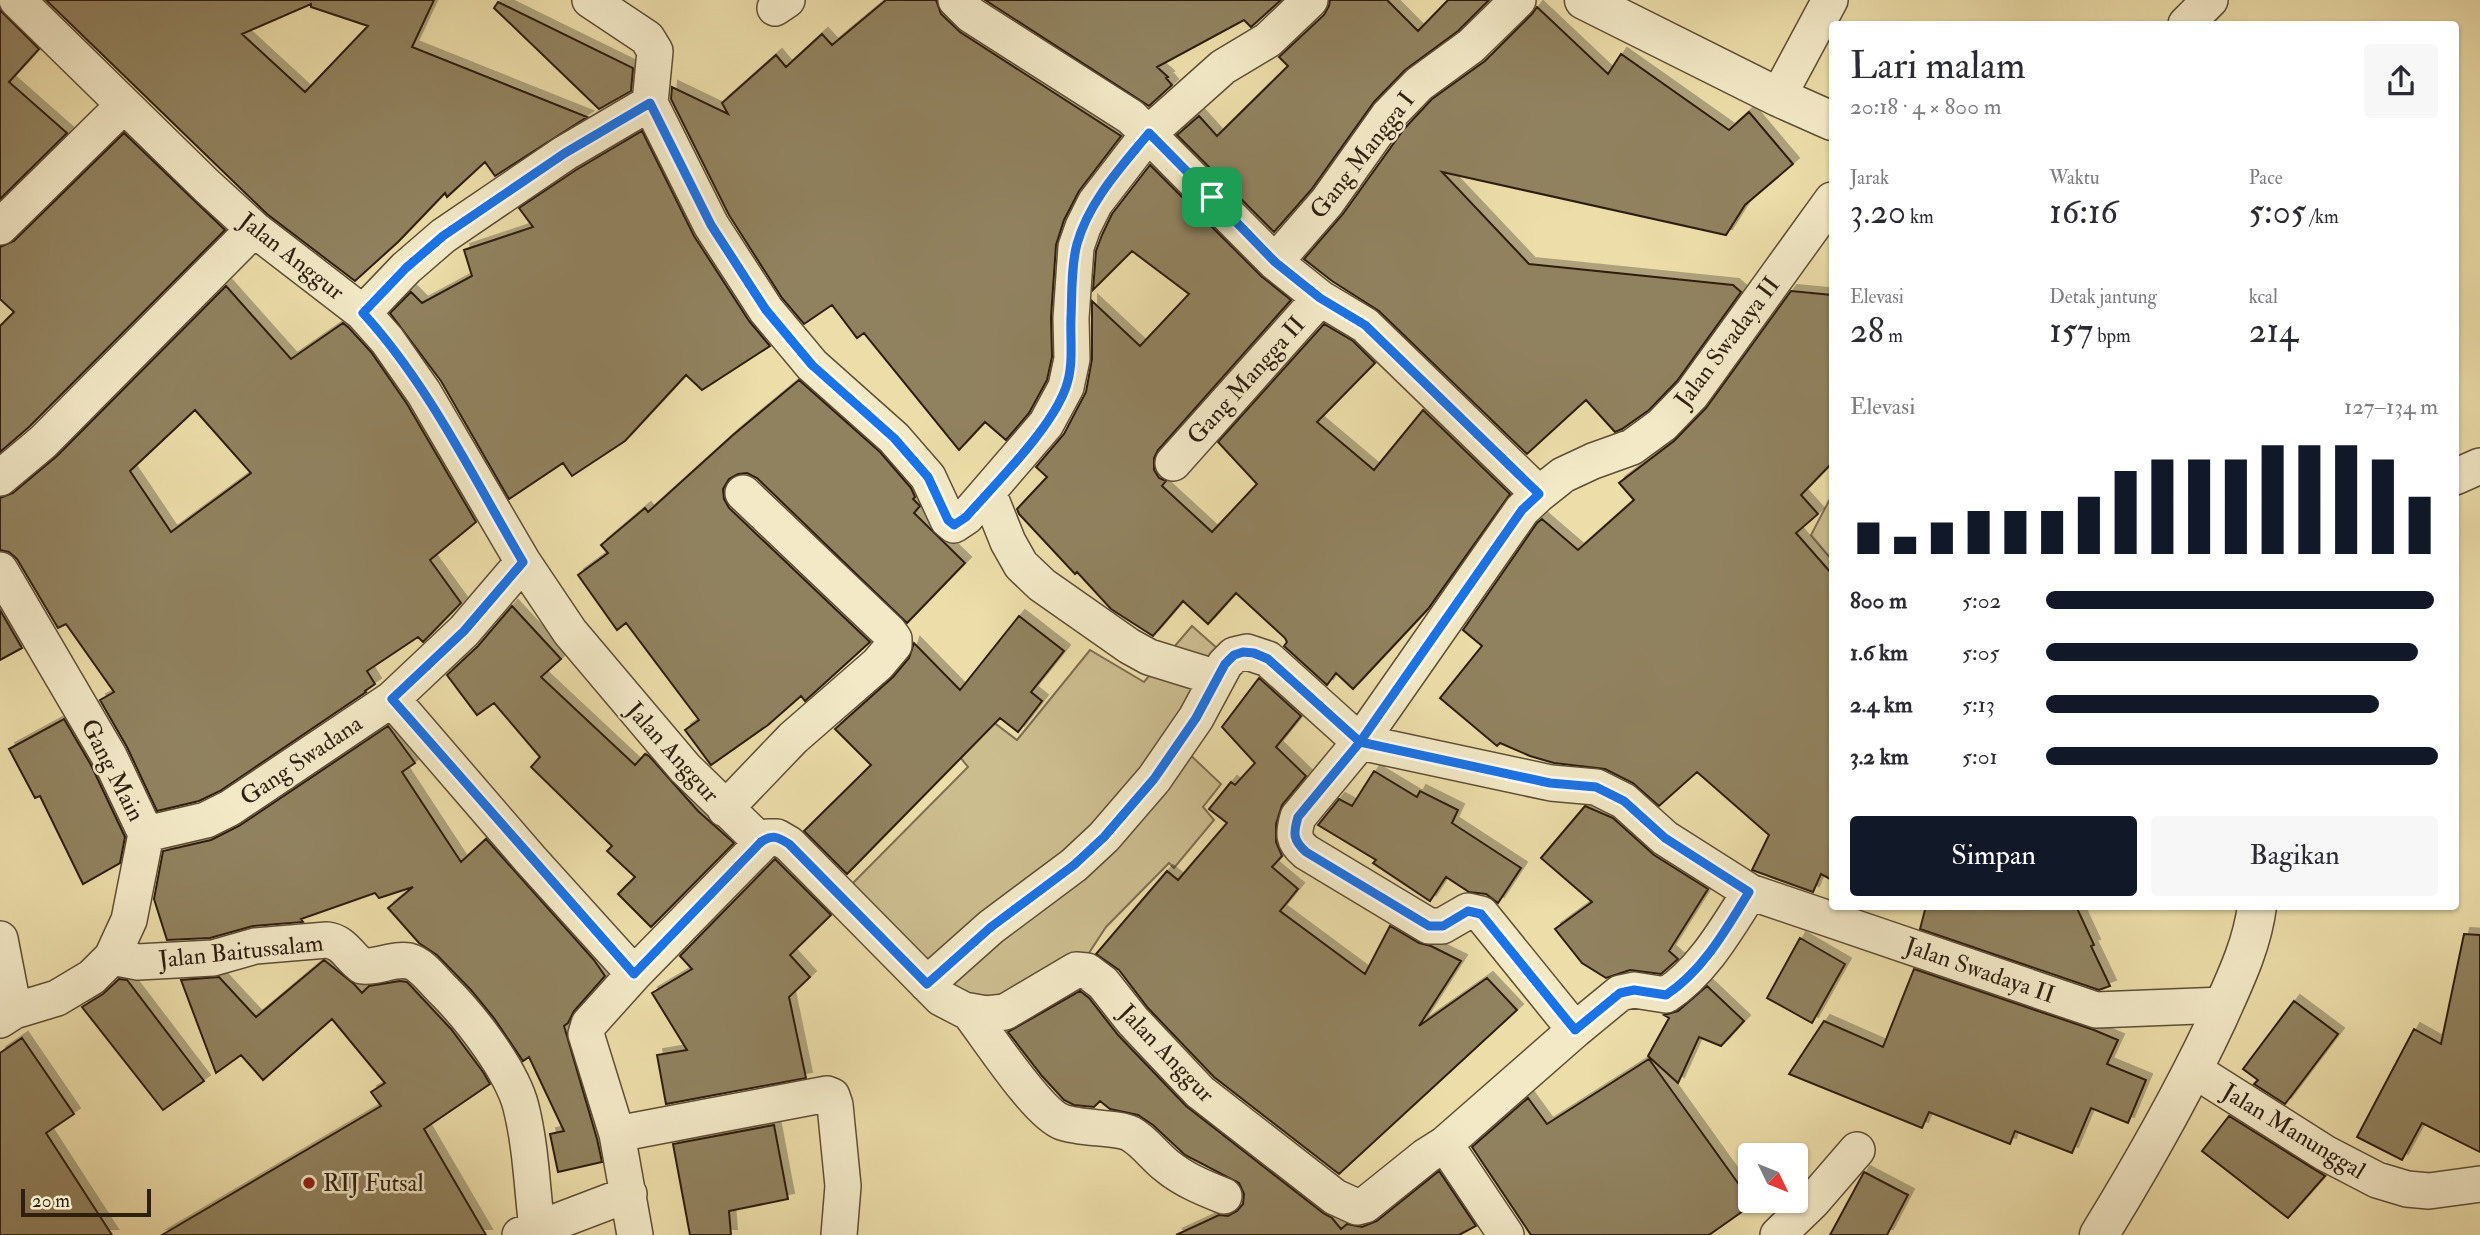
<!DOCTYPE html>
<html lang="id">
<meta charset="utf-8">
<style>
:root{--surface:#fff;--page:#f7f7f7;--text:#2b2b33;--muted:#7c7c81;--accent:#111827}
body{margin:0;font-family:"IM FELL Double Pica",serif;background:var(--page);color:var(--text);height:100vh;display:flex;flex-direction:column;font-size:26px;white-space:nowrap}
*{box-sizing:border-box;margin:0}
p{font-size:23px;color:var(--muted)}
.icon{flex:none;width:38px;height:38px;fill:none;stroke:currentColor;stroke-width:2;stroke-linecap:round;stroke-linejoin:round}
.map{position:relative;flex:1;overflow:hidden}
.drawer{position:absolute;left:1829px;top:21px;width:630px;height:889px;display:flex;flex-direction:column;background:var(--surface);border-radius:7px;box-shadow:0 2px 5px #0004}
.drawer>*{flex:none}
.needle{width:46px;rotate:133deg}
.controls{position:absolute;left:1738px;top:1143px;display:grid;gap:14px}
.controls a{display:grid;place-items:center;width:70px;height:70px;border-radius:7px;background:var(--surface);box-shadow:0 2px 5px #0004;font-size:35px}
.scale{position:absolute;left:21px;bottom:18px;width:130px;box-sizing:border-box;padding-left:7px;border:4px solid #2e1f0f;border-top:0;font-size:19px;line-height:24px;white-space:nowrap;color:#2e1f0f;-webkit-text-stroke:5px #f3e9c7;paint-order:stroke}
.pin{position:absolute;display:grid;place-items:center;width:60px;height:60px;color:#fff;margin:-30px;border-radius:14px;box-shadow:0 4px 10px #0006}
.round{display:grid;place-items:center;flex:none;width:74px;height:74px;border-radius:7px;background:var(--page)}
.headline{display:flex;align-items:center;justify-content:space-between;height:119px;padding:0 21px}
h1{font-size:38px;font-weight:600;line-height:52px}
.metrics{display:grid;grid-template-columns:repeat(3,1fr);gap:10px;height:119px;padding:7px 21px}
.metrics div{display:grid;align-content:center}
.metrics b{font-size:35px;font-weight:600}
.metrics small{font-size:19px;font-weight:400}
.metrics p{font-size:19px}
.chart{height:196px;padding:14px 21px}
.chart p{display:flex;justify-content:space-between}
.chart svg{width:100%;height:126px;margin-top:7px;stroke:var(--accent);stroke-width:6}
.button{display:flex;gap:14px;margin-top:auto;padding:14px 21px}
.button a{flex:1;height:80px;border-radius:7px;background:var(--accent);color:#fff;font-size:28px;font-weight:600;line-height:80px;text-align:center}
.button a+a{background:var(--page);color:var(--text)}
ul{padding:0 21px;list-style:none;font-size:23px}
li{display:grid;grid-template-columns:112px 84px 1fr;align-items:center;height:52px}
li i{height:18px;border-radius:9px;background:var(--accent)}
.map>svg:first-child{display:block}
</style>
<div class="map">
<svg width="2480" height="1235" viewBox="0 0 2480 1235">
<defs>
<filter id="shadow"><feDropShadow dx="6" dy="-6" stdDeviation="0" flood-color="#0004"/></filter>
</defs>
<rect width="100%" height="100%" fill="#ecdda9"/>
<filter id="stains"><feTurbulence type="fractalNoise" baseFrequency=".00286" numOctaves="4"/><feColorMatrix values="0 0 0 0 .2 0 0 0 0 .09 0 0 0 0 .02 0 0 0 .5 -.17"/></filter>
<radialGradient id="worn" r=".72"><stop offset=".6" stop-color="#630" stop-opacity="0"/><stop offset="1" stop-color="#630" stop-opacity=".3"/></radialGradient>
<path fill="#ccbd8f" stroke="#7d6e4f" stroke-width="2" d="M 1832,495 L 1832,560 L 1811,535 Z
M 1192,626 L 1235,664 L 1185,750 L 1221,784 L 1203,807 L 1214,820 L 1174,868 L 1169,863 L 1106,927 L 1085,959 L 998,1000 L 958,993 L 850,886 L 968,767 L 948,742 L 980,712 L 1017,740 L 1090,650 L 1144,682 Z"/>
<path fill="#91825f" stroke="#2e1f0f" stroke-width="2" fill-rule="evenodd" filter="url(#shadow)" d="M 46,0 L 434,0 L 412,47 L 587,117 L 495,176 L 485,162 L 447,197 L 445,193 L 398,242 L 355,281 L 267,214 ZM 311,4 L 311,7 L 368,26 L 305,92 L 242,34 Z
M 886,0 L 936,0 L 941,14 L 960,32 L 1121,136 L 1079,191 L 1064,220 L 1056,245 L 1051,317 L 1052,357 L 1047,380 L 1029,413 L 1006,440 L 985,422 L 959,450 L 864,333 L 857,338 L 832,305 L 804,324 L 782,298 L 729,215 L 671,99 L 672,87 L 728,114 L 722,103 L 776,55 L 786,67 L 822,34 L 832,45 Z
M 985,0 L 1281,0 L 1251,27 L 1244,20 L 1157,67 L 1168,77 L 1166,78 L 1172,85 L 1149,106 Z
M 1330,0 L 1387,0 L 1418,31 L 1448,0 L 1489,0 L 1458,31 L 1405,70 L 1374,102 L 1311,190 L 1274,232 L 1177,135 L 1199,116 L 1217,136 L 1288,66 L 1279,57 L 1324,15 L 1329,6 Z
M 498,2 L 633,68 L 631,91 L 599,109 L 494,8 Z
M 1537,7 L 1608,74 L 1621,54 L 1729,130 L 1749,112 L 1793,164 L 1745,205 L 1726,235 L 1442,172 L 1529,264 L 1733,285 L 1741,292 L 1677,381 L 1649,410 L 1622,429 L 1615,432 L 1586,400 L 1527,454 L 1379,311 L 1332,281 L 1304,259 L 1343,214 L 1404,129 L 1432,99 L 1485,61 L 1532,14 Z
M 0,10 L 39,49 L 9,82 L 67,133 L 0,199 Z
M 642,131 L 694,236 L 749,321 L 770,346 L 702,390 L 686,375 L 625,441 L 572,476 L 563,463 L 509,499 L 441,381 L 390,313 L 411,292 L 422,303 L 472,276 L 464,250 L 533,227 L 519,208 L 576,170 Z
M 124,133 L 225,230 L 29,427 L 0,452 L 0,326 L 14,312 L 0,299 L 0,247 L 14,241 Z
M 1150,165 L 1261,276 L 1291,300 L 1158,450 L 1154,458 L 1154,470 L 1159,478 L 1166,481 L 1162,486 L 1212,532 L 1257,484 L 1218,442 L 1324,324 L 1353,341 L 1375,363 L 1317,422 L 1374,470 L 1423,410 L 1510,494 L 1428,609 L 1353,689 L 1336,673 L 1327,685 L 1284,646 L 1287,642 L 1285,638 L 1236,593 L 1208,624 L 1183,601 L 1153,636 L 1111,609 L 1077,572 L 1075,574 L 1019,514 L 1017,509 L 1047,477 L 1036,467 L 1064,434 L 1086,392 L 1092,359 L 1092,301 L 1140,346 L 1189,294 L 1132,251 L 1093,290 L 1096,251 L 1102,235 L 1112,214 Z
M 226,286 L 291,359 L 343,323 L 349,328 L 371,352 L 407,404 L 476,522 L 430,560 L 461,603 L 423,642 L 418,637 L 367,671 L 375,684 L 365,691 L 366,692 L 220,791 L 199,801 L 157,811 L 127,747 L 100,700 L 114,692 L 66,624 L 58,628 L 17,559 L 9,552 L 0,550 L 0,498 L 13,493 L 57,456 ZM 195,410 L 251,473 L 171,532 L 130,471 Z
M 1791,291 L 1832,295 L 1832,463 L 1801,495 L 1818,514 L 1796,533 L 1832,574 L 1832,880 L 1821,874 L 1813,892 L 1752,870 L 1769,835 L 1697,772 L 1659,806 L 1633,783 L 1605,769 L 1554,763 L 1530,756 L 1500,743 L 1497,746 L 1440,698 L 1482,646 L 1463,630 L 1537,523 L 1542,519 L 1578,550 L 1634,500 L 1619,483 L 1674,441 L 1706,408 Z
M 799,380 L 880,452 L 911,488 L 915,497 L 913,499 L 920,506 L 914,513 L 965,563 L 907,623 L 757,478 L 747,473 L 738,474 L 729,479 L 723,489 L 724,499 L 729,508 L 870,642 L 805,701 L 801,696 L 768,725 L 711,765 L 685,730 L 699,720 L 626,623 L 617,630 L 578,575 L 608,553 L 601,545 L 645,508 L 648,512 L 733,435 Z
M 512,606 L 561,659 L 541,677 L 635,765 L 645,754 L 649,756 L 698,811 L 734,843 L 651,927 L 618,894 L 635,877 L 607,851 L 612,846 L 531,767 L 540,757 L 494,703 L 477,715 L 447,675 L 478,646 Z
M 0,610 L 22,648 L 0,660 Z
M 1019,616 L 1064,651 L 1031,692 L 1042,701 L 1018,732 L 1000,718 L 847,874 L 804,831 L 871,765 L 835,729 L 893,677 L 909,658 L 914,643 L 960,690 Z
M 1259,678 L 1301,716 L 1276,747 L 1306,776 L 1282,805 L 1276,824 L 1276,842 L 1282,856 L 1272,867 L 1298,889 L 1280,911 L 1365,974 L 1390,926 L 1419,943 L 1431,946 L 1461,961 L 1419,1026 L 1487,978 L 1517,1010 L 1339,1174 L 1214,1077 L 1148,1008 L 1119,970 L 1096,954 L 1167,871 L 1178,880 L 1227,823 L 1209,809 L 1231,782 L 1235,785 L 1255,763 L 1222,727 Z
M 64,719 L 91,765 L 125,837 L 120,863 L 83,884 L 40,796 L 35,798 L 9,749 Z
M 388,726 L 415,763 L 402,772 L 461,862 L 486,839 L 594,960 L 605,976 L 574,1011 L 568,1023 L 564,1026 L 597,1139 L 602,1162 L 558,1172 L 550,1134 L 564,1131 L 529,1057 L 523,1061 L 494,1018 L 471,990 L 437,955 L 419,943 L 388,908 L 413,887 L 379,898 L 375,893 L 301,919 L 303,922 L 253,926 L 210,938 L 167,940 L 154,899 L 163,851 L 211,840 L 239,826 Z
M 1374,771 L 1417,797 L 1420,791 L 1458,810 L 1452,823 L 1521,868 L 1498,903 L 1486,894 L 1469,892 L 1446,877 L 1430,901 L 1373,863 L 1376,860 L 1318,825 L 1339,799 L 1352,806 Z
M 1585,806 L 1613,818 L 1654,855 L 1708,889 L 1669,951 L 1678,959 L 1661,974 L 1630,970 L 1606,978 L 1582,963 L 1555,929 L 1592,902 L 1541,858 Z
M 775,859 L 831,915 L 790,955 L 810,977 L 789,997 L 806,1078 L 666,1104 L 657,1055 L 687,1050 L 652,993 L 692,969 L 680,956 Z
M 1926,906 L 2076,906 L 2094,945 L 2091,946 L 2110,986 L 2099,990 L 1920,929 Z
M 2464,934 L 2480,935 L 2480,1152 L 2422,1123 L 2402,1160 L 2357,1137 L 2414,1029 L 2441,1044 Z
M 1800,938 L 1845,964 L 1812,1023 L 1767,998 Z
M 324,960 L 354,984 L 362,993 L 369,986 L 400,981 L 407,982 L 451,1029 L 483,1072 L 490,1084 L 424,1129 L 486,1235 L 162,1235 L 381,1106 L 371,1092 L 385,1083 L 332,1019 L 263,1080 L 241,1055 L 216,1073 L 181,980 L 219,977 L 256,1017 Z
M 1914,969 L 2094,1030 L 2118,1040 L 2107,1064 L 2146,1080 L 2128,1123 L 2091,1108 L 2072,1153 L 2015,1131 L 2010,1144 L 1929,1112 L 1922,1128 L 1789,1074 L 1824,1021 L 1883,1047 Z
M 119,979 L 127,980 L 204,1081 L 163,1110 L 82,1007 L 103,994 Z
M 1707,986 L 1744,1021 L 1721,1046 L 1699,1037 L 1678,1083 L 1648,1056 L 1669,1018 L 1664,1015 L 1678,1011 Z
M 1080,991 L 1089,998 L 1118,1035 L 1186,1106 L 1323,1213 L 1332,1218 L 1341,1229 L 1347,1224 L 1362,1227 L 1377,1221 L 1439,1171 L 1476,1226 L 1459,1235 L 1176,1235 L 1219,1215 L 1228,1216 L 1237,1211 L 1243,1204 L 1244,1194 L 1239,1183 L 1185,1155 L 1153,1125 L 1138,1115 L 1110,1109 L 1100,1101 L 1094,1107 L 1074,1105 L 1064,1100 L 1042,1076 L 1008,1032 Z
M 2294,1001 L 2338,1034 L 2285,1104 L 2254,1084 L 2258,1080 L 2243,1069 Z
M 22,1038 L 74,1114 L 46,1133 L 112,1235 L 0,1235 L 0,1053 Z
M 1649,1059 L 1753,1204 L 1709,1235 L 1531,1235 L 1472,1147 L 1528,1098 L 1547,1124 Z
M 2229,1116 L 2325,1176 L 2288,1218 L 2202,1151 Z
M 774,1125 L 788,1199 L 729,1211 L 731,1235 L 690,1235 L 673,1144 Z
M 1864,1172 L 1908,1195 L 1887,1235 L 1830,1235 Z"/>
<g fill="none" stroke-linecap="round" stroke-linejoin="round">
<defs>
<path id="minor" d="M 17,0 L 207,186 L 254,229 L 363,313 L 387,340 L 424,393 L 523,562 L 570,632 L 685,768 L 761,842
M 956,0 L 971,15 L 1131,117 L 1275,262 L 1320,298 L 1365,325 L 1539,494
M 775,8 L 787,0
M 2186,24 L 2210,0
M 1778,97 L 1830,0
M 650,103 L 711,225 L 766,310 L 812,365 L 894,438 L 928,477 L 948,520 L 954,525 L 966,517 L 1046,424 L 1066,387 L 1072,359 L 1071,318 L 1076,247 L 1083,227 L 1095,203 L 1149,133 L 1223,67 L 1268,40 L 1310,0
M 0,227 L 123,106
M 1275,262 L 1327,202 L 1388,116 L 1419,84 L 1471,46 L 1518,0
M 363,313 L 406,268 L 443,236 L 565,153 L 650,103 L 655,51 L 647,38 L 590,0
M 1173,463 L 1320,298
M 2455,477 L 2480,466
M 0,478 L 43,442 L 254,229
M 988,492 L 1008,542 L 1021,565 L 1042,585 L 1129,646 L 1149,657 L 1217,678
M 0,570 L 109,756 L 146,834 L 129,920 L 112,957 L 92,977 L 57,998 L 14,1011 L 0,1020
M 392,699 L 530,859 L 634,974
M 725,809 L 793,738 L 878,664 L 894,645 L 894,639 L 889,632 L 743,493
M 146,834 L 206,820 L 230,808 L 392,699 L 464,631 L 523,562
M 0,939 L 14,1011
M 112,957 L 138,962 L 213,958 L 255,946 L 327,940 C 344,942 349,957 362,966 C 377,968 394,958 409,961 C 422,964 435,983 445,992 C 471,1018 512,1071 521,1107 C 531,1147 532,1188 537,1229 L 520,1235
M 927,984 L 991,927 L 1074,865 L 1104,837 L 1154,779 L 1196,718 L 1225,664 L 1234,655 L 1247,652 L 1268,659 L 1360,742 L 1551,783 L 1596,787 L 1624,801 L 1665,838 L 1750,892 L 2096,1010 L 2223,1005
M 968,1011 C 987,1035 1037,1113 1062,1122 C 1081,1129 1118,1127 1131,1134 C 1145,1142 1154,1156 1167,1166 C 1184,1180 1204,1188 1224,1196
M 1575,1030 L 1481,914 L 1468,911 L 1442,926 L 1429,926 L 1306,852 C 1293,841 1293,834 1298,817 L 1360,742 L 1522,510 L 1539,494 L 1563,475 L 1593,461 L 1632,447 L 1662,425 L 1692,394 L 1832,200
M 2194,1070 L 2325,1153 L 2377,1180 L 2407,1189 L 2429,1191 L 2480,1184
M 617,1134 L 827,1094 L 832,1096 L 835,1105 L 843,1186 L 839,1235
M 1445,1144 L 1506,1235
M 537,1229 L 629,1194
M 635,1235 L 617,1134 L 586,1034 L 589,1024 L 634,974 L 768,837 L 777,837 L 789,844 L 941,998 L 964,1010 L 986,1014 L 1005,1012 L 1076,970 L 1087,971 L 1103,983 L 1133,1021 L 1200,1092 L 1335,1197 L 1357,1207 L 1365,1205 L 1426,1156 L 1445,1144 L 1575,1030 L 1620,993 L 1634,990 L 1666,995 C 1703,971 1727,928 1750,892
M 1778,1235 L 1812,1202 L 1857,1150"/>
<path id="tertiary" d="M 1584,0 L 1778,97 L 1832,121
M 2099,1235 C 2142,1165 2183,1093 2218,1018 C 2234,982 2252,946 2257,906"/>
</defs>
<use href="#minor" stroke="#5e4e36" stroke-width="38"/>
<use href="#tertiary" stroke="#5e4e36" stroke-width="41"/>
<use href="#minor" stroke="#f3e9c7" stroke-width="35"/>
<use href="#tertiary" stroke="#f3e9c7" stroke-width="38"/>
</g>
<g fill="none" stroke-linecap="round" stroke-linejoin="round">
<defs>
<path id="route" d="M 1212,197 L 1149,133 C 1122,166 1089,201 1077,244 C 1071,266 1072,295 1071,318 C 1070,340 1074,365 1066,387 C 1052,428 996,483 966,517 L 954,525 L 948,520 L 928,477 L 894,438 L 812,365 L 766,310 L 711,225 L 650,103 L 565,153 L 443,236 L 406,268 L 363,313 C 429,385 474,479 523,562 L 464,631 L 392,699 L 634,974 L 761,842 C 772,834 778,837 789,844 L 927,984 L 991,927 L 1074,865 L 1104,837 L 1154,779 L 1196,718 L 1225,664 L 1234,655 L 1243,652 L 1254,653 L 1268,659 L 1360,742 L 1550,783 L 1596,787 L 1624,801 L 1665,838 L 1749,892 C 1727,928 1703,971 1666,995 L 1634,990 L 1620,993 L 1575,1030 L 1481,914 L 1468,911 L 1443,926 L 1429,926 L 1306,852 C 1293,840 1293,834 1298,817 L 1360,742 L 1522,510 L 1539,494 L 1365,325 L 1320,298 L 1275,262 L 1212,197"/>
</defs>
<use href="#route" stroke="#fff" stroke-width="14"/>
<use href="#route" stroke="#1a73e8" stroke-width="9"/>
</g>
<circle fill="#8f2418" stroke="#f3e9c7" stroke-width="2.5" cx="309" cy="1183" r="7"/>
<g text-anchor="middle" stroke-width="5" stroke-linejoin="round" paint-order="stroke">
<g font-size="24" fill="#2e1f0f" stroke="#f3e9c7">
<text transform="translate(1362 155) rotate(-52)" y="8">Gang Mangga I</text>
<text transform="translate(292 256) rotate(38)" y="8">Jalan Anggur</text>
<text transform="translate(1727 342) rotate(-53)" y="8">Jalan Swadaya II</text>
<text transform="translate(1246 380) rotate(-48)" y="8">Gang Mangga II</text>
<text transform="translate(673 752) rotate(48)" y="8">Jalan Anggur</text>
<text transform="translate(301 760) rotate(-34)" y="8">Gang Swadana</text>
<text transform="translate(113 770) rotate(63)" y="8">Gang Main</text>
<text transform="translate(241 951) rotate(-6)" y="8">Jalan Baitussalam</text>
<text transform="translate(1980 970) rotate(19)" y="8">Jalan Swadaya II</text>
<text transform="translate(1167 1053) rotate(46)" y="8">Jalan Anggur</text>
<text transform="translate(2294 1131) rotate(31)" y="8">Jalan Manunggal</text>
</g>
<g font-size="24" fill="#2e1f0f" stroke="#f3e9c7" text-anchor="start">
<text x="323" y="1191">RIJ Futsal</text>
</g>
</g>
<rect width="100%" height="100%" filter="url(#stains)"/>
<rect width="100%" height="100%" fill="url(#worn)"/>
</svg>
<div class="controls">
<a><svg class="needle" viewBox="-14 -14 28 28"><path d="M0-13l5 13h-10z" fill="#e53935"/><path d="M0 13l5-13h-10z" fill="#7c7c81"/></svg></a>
</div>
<div class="scale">20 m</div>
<div class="pin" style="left:1212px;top:197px;background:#1e9e55"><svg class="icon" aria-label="arrive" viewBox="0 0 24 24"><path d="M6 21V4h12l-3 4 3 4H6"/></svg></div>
<section class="drawer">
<div class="headline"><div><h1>Lari malam</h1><p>20:18 · 4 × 800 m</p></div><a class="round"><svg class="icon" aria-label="share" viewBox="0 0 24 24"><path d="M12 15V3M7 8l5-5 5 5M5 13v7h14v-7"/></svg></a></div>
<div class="metrics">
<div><p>Jarak</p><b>3.20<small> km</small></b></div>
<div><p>Waktu</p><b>16:16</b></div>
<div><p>Pace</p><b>5:05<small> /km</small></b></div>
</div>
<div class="metrics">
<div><p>Elevasi</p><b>28<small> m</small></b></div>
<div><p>Detak jantung</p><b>157<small> bpm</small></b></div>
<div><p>kcal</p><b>214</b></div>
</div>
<div class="chart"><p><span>Elevasi</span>127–134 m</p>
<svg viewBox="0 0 160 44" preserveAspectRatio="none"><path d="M5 44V33M15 44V38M25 44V33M35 44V29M45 44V29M55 44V29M65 44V24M75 44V15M85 44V11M95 44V11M105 44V11M115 44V6M125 44V6M135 44V6M145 44V11M155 44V24"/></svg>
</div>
<ul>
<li><b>800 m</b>5:02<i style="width:99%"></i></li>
<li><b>1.6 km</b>5:05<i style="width:95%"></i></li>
<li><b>2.4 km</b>5:13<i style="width:85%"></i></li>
<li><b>3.2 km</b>5:01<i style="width:100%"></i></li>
</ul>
<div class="button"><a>Simpan</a><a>Bagikan</a></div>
</section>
</div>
